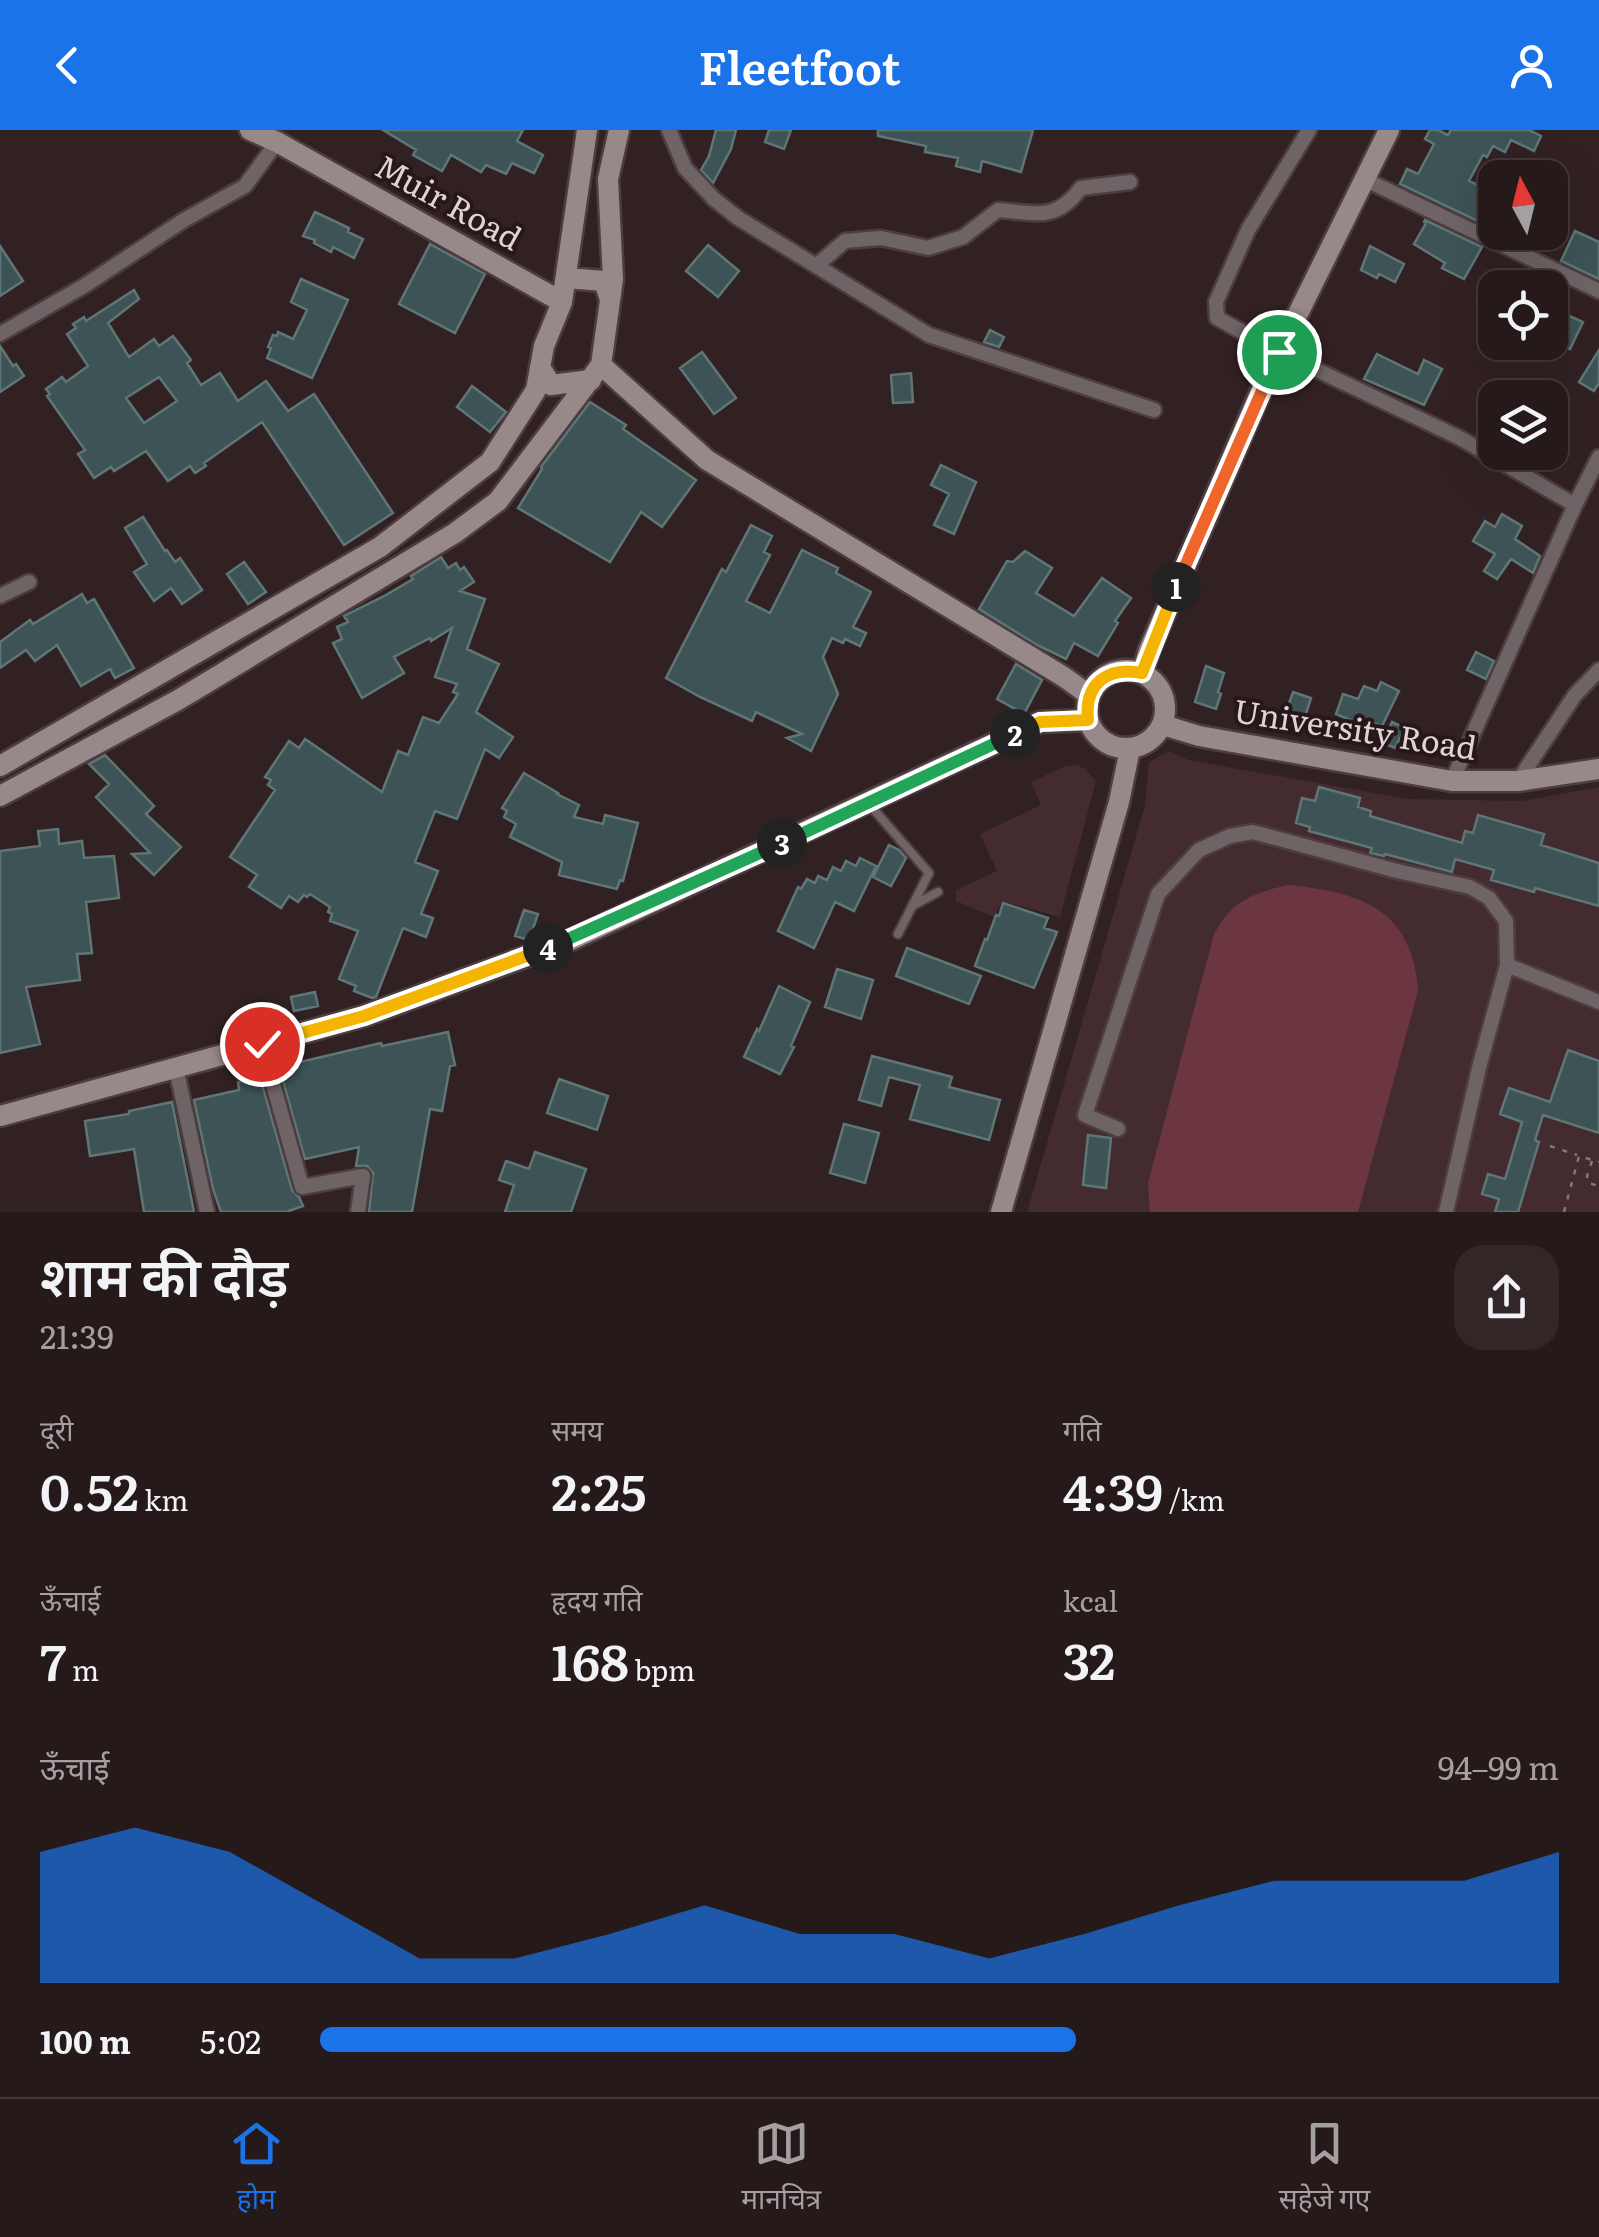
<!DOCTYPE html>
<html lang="hi">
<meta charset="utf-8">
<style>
:root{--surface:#26191a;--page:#322627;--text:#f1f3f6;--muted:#a4a0a2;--line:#423839;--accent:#1a73e8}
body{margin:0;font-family:Literata,"Noto Sans Devanagari",serif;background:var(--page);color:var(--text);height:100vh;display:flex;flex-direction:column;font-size:38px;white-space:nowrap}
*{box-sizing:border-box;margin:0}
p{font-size:32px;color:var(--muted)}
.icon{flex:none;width:55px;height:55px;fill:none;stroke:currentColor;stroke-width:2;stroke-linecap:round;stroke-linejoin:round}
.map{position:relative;height:1082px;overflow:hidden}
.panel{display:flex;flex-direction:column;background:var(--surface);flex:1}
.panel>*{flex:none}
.needle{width:65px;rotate:353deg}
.fabs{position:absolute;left:1478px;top:30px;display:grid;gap:20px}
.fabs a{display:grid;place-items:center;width:90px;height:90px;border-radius:20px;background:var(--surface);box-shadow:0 10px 40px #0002,0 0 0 2px var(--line);font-size:50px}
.pin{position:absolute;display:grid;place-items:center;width:85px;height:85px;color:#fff;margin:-42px;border:5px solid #fff;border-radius:50%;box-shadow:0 2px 10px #0007}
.km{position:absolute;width:50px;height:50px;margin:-25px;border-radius:50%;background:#222;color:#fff;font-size:28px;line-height:50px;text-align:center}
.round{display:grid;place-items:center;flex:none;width:105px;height:105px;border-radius:30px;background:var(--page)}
.summary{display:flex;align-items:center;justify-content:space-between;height:170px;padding:0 40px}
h1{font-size:55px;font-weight:600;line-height:75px}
.figures{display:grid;grid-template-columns:repeat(3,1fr);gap:15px;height:170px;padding:10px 40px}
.figures div{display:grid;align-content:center}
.figures b{font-size:50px;font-weight:600}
.figures small{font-size:28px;font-weight:400}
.figures p{font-size:28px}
.chart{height:280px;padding:20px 40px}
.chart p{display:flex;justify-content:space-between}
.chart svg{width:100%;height:180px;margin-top:10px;fill:var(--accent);opacity:.7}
ul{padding:0 40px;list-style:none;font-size:32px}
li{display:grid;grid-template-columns:160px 120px 1fr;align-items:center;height:75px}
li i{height:25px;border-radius:12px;background:var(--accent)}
header{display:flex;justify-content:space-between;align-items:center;height:130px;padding:0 40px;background:var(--accent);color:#fff;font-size:45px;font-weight:600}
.tabs{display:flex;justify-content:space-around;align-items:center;height:140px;border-top:2px solid var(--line);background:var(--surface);font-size:28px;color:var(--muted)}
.tabs a{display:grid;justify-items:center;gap:5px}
.tabs .on{color:var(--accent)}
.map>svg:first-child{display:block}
</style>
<header><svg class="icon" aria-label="back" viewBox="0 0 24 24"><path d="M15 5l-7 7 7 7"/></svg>Fleetfoot<svg class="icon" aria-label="person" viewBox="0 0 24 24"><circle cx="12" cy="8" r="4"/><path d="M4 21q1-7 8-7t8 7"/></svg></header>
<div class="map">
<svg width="1599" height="1082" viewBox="0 0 1599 1082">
<rect width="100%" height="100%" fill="#322123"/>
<path fill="#432b2f" d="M 1169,621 L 1188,630 L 1408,669 L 1522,671 L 1599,657 L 1599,1082 L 1027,1082 L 1145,675 L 1149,632 Z
M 1077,635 L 1085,639 L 1096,651 L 1060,787 L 1002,771 L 994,787 L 956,771 L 956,760 L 997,741 L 980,704 L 1041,675 L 1031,652 L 1066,636 Z"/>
<path fill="#6b363f" d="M 1288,755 C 1361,762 1412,779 1418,861 L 1358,1082 L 1150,1082 L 1148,1053 L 1214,804 C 1232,771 1252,763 1288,755 Z"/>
<path fill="#3d5355" stroke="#5f7677" stroke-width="2.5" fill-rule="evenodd" d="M 383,0 L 523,0 L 517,11 L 543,25 L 534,43 L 512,33 L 506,44 L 486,35 L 481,42 L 451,25 L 442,41 L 413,25 L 416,20 Z
M 716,0 L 736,0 L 731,19 L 713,53 L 701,40 L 709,26 Z
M 769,0 L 791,0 L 784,19 L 765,12 Z
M 878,0 L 1033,0 L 1021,42 L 982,31 L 980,42 L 956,36 L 958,28 L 925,22 L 926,16 L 878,6 Z
M 1430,0 L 1438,0 L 1448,5 L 1451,0 L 1529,0 L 1541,6 L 1534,21 L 1511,10 L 1505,22 L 1493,16 L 1487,27 L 1483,25 L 1469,51 L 1485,58 L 1482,64 L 1494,70 L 1486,86 L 1493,89 L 1490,97 L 1400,54 L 1407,39 L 1418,44 L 1434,14 L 1425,9 Z
M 315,82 L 349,98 L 348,102 L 363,109 L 354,128 L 333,117 L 331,122 L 314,113 L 315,110 L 303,106 Z
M 1425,90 L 1482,117 L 1464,149 L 1442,138 L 1445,133 L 1414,114 L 1426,93 L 1424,92 Z
M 1575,101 L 1599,112 L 1599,149 L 1561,131 Z
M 430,114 L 485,144 L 455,203 L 399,174 Z
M 708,115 L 739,141 L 718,167 L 686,141 Z
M 0,116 L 23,151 L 0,166 Z
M 1370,116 L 1404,134 L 1395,152 L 1379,144 L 1377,148 L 1361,140 Z
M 301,149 L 348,170 L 312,248 L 267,228 L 271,218 L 268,217 L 273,205 L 277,206 L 278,202 L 293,209 L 307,180 L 291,172 Z
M 134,160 L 139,169 L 108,193 L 129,227 L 154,209 L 159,216 L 173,206 L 191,230 L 187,233 L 201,255 L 220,243 L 238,271 L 266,251 L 288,281 L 314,264 L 393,383 L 344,415 L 262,292 L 204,333 L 206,336 L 195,343 L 190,336 L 168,351 L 146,321 L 114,341 L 111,337 L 94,348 L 78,324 L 85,320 L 47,266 L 50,264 L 46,259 L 62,247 L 66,252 L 88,236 L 67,204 L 76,198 L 73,194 L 84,187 L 86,191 ZM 159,247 L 177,271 L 144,293 L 126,268 Z
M 1563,183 L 1583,192 L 1570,219 L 1550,209 Z
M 990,200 L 1004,207 L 999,217 L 984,212 Z
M 0,216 L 13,236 L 16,234 L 24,246 L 0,262 Z
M 1599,220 L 1599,253 L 1594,261 L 1579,252 Z
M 702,222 L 736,268 L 714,284 L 680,238 Z
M 1377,224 L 1418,244 L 1424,230 L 1442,239 L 1424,275 L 1364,249 Z
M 911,243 L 913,272 L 893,273 L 891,245 Z
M 472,256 L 506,282 L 490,302 L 457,277 Z
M 590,272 L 626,295 L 623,299 L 696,350 L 662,397 L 641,382 L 610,432 L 518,378 L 542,339 L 541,337 Z
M 941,335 L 976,352 L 954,404 L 934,395 L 949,364 L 931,355 Z
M 1502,384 L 1522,396 L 1515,409 L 1540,426 L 1533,443 L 1511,429 L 1497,449 L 1484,441 L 1495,424 L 1473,411 L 1485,391 L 1495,397 Z
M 143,387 L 165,421 L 167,420 L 175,432 L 180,428 L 202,460 L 182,474 L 171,458 L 154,471 L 134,442 L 147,434 L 125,398 Z
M 751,395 L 772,406 L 764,422 L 770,425 L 746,471 L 770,483 L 802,420 L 838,438 L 836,443 L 871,462 L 853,497 L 866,503 L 860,516 L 845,509 L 843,513 L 832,508 L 823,527 L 838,564 L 811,621 L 787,608 L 802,604 L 756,582 L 752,591 L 700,567 L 666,548 L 722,439 L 726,442 Z
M 1025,421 L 1052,438 L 1036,463 L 1074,486 L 1102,448 L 1131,468 L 1115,491 L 1118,493 L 1098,526 L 1074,513 L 1066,529 L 1037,515 L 979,479 L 1007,431 L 1013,432 Z
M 441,427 L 448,438 L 456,433 L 460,440 L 464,437 L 474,452 L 460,461 L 485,469 L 467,519 L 499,534 L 476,582 L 513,607 L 499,628 L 485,619 L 457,689 L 435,681 L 415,732 L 438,741 L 421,784 L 433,788 L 426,807 L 403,798 L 376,867 L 372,868 L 354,861 L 356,856 L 339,849 L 358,801 L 330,791 L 332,784 L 328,782 L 330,777 L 310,764 L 307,767 L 304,765 L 298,772 L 289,766 L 281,778 L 249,757 L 257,745 L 230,727 L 275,660 L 268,655 L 271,650 L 265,647 L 289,611 L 299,618 L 305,609 L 382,662 L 398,621 L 408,625 L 423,587 L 439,593 L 458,564 L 453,562 L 457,554 L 435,547 L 452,498 L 431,511 L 430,508 L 394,527 L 404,543 L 362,568 L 333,513 L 342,509 L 337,497 L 348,492 L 344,486 L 386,465 L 413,449 L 411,446 Z
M 244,432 L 266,462 L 248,474 L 227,444 Z
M 82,464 L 87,473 L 94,469 L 134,538 L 115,548 L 110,539 L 81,556 L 57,515 L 35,531 L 26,520 L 0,538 L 0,512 L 30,490 L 33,494 Z
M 1476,522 L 1494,531 L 1486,549 L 1467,540 Z
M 1016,534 L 1042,550 L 1024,584 L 997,569 Z
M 1206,536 L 1224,543 L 1218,562 L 1221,564 L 1216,579 L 1195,572 Z
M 1381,552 L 1399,561 L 1382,596 L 1358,588 L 1357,593 L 1336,584 L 1343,564 L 1358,569 L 1364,556 L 1377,561 Z
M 1293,562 L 1311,568 L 1301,599 L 1282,593 Z
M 1392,592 L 1405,598 L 1395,618 L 1383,613 Z
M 105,625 L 154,676 L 146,684 L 181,717 L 154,745 L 132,724 L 150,723 L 96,667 L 109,654 L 89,634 Z
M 524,643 L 558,663 L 557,664 L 579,675 L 574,687 L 603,694 L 605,685 L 638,693 L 623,751 L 620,750 L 617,759 L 559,745 L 562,732 L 510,707 L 516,694 L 504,687 L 507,681 L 502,678 Z
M 1319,657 L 1360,668 L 1358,677 L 1371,681 L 1370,686 L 1462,713 L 1465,701 L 1473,703 L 1478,685 L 1544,704 L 1541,715 L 1599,733 L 1599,776 L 1535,758 L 1534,762 L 1491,750 L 1494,740 L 1455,729 L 1452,742 L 1385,724 L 1384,726 L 1370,723 L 1372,718 L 1309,701 L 1310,697 L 1296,693 L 1302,668 L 1315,671 Z
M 58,699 L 59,714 L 82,711 L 84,728 L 114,726 L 119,768 L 86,772 L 92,823 L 77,824 L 80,850 L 26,857 L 40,914 L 0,923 L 0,721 L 40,716 L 38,701 Z
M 889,715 L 899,720 L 906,728 L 891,756 L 873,747 Z
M 860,728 L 876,736 L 854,781 L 835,772 L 814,818 L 778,801 L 798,757 L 801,759 L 807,749 L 815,753 L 818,746 L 827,750 L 833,737 L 841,741 L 846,731 L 856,736 Z
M 1003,773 L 1048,788 L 1044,798 L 1057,802 L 1034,858 L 975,836 L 985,809 L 987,810 L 996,785 L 999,786 Z
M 524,780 L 538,784 L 529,810 L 515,806 Z
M 907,818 L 981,846 L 969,874 L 896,846 Z
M 837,839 L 873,850 L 861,889 L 825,877 Z
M 779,856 L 810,872 L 791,916 L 794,917 L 780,944 L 744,927 L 757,899 L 759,901 Z
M 315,862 L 318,876 L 294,881 L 291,867 Z
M 448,902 L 455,935 L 450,936 L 442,981 L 430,979 L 412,1082 L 369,1082 L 373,1043 L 367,1036 L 356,1036 L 359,1017 L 305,1029 L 279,937 L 381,913 L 382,916 Z
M 1568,920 L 1599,931 L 1599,1003 L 1543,985 L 1535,1010 L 1539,1012 L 1518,1082 L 1495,1082 L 1499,1069 L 1482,1064 L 1488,1044 L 1505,1049 L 1522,992 L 1500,984 L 1509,958 L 1550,972 Z
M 872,926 L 952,947 L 949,957 L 1000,970 L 989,1010 L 910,989 L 920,955 L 889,947 L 881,976 L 859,970 Z
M 260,947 L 292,1060 L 299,1067 L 303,1076 L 286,1082 L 221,1082 L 213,1059 L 194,970 L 239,960 L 238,952 Z
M 559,949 L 608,966 L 597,1000 L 547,983 Z
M 172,972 L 194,1082 L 144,1082 L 134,1019 L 90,1026 L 85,991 L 129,984 L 129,981 Z
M 844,994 L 879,1003 L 865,1053 L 830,1043 Z
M 1088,1005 L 1111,1008 L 1106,1058 L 1083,1055 Z
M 535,1022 L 586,1039 L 571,1082 L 505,1082 L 514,1055 L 499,1050 L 506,1031 L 529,1039 Z"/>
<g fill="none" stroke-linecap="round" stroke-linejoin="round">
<defs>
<path id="lane" d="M 869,674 L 929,743 L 898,804
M 912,776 L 938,762"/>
<path id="street" d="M 669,0 L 685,38 L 714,69 L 738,88 L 929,205 L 1154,280
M 1309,0 L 1248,100 L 1216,172 L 1217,188 L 1279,222 L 1460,308 L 1575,375
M 1364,49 L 1599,161
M 816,136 L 845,111 L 881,108 L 928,118 L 963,107 L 998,80 C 1037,83 1055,92 1081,58 L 1130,52
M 0,204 L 84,156 L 184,90 L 245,56 L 277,12
M 0,466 L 29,452
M 1452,651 L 1575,375 L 1599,327
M 1518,651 L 1575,565 L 1599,540
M 262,915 L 302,1057 L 363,1046 L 358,1082
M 176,938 L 207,1082
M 1118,999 L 1085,985 L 1158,764 L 1199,720 L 1230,706 L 1253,702 L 1397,741 L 1470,757 L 1489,768 L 1506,791 L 1507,835 L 1599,872
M 1446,1082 L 1480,934 L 1507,835"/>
<path id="secondary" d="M 250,0 L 277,12 L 562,172
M 566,148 L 604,151 L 610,170
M 601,235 L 707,330 L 1064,547 L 1089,565
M 540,237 L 551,255 L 591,250
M1087 579a39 39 0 1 1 78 0a39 39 0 1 1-78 0Z
M 1142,543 L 1149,520 L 1270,240 L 1389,0
M 1163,595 L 1199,606 L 1452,651 L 1518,651 L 1599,639
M 0,636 L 380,417 L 490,332 L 536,260 L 544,216 L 562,172 L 587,0
M 0,666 L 178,570 L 455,403 L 498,371 L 601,235 L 613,149 L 608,49 L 619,0
M 0,986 L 364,886 L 571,810 L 1040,592 L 1088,590
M 1001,1082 L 1119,672 L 1130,619"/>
</defs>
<use href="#lane" stroke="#4e3d3f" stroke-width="12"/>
<use href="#street" stroke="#4e3d3f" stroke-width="19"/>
<use href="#secondary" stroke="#4e3d3f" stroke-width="25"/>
<path stroke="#857678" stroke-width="2.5" stroke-dasharray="5 8" stroke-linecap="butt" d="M 1550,1016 L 1577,1025
M 1592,1031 L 1587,1046 L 1588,1053 L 1599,1056
M 1564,1082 L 1579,1026 L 1599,1032"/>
<use href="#lane" stroke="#6e6466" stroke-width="8"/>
<use href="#street" stroke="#6e6466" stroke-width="14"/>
<use href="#secondary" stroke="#978889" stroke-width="20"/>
</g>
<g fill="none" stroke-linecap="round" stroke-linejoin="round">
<defs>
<path id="split-1" d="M 1176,457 L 1279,222"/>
<path id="split-2" d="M 1015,604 L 1040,592 L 1088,590 C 1084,554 1107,536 1142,543 L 1176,457"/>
<path id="split-3" d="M 782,713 L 1015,604"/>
<path id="split-4" d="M 548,818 L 782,713"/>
<path id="split-5" d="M 262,914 L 364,886 L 548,818"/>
</defs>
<use href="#split-1" stroke="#fff" stroke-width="20"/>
<use href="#split-2" stroke="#fff" stroke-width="20"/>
<use href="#split-3" stroke="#fff" stroke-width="20"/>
<use href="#split-4" stroke="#fff" stroke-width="20"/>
<use href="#split-5" stroke="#fff" stroke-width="20"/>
<use href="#split-1" stroke="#f0652b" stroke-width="12"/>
<use href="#split-2" stroke="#f5b400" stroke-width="12"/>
<use href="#split-3" stroke="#22a559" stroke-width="12"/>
<use href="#split-4" stroke="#22a559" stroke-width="12"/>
<use href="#split-5" stroke="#f5b400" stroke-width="12"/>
</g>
<g text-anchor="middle" stroke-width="8" stroke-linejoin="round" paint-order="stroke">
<g font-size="32" fill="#dfd3d4" stroke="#28171a">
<text transform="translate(448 73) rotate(29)" y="11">Muir Road</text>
<text transform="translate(1355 600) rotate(9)" y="11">University Road</text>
</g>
</g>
</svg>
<div class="fabs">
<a><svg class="needle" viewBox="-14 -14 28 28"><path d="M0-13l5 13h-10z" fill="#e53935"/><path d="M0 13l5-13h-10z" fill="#a4a0a2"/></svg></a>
<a><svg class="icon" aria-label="locate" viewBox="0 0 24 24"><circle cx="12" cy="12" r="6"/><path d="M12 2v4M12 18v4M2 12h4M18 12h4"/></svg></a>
<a><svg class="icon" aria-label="layers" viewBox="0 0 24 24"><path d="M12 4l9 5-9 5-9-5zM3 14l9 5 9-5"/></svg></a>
</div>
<div class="pin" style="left:1279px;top:222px;background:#1e9e55"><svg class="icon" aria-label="arrive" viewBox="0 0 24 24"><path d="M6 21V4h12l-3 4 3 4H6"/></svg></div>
<div class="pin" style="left:262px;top:914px;background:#d93025"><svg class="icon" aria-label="check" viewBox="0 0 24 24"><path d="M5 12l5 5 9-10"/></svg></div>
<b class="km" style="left:1176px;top:457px">1</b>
<b class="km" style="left:1015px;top:604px">2</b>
<b class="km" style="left:782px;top:713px">3</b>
<b class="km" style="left:548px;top:818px">4</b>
</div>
<section class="panel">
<div class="summary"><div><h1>शाम की दौड़</h1><p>21:39</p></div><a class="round"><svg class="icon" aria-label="share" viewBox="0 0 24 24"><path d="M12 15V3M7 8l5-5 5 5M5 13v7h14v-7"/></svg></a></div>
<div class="figures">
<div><p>दूरी</p><b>0.52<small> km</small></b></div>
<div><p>समय</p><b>2:25</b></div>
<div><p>गति</p><b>4:39<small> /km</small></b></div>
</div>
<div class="figures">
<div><p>ऊँचाई</p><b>7<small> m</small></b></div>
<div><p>हृदय गति</p><b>168<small> bpm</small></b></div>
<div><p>kcal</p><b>32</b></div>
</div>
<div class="chart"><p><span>ऊँचाई</span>94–99 m</p>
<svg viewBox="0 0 160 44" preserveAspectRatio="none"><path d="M0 44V12L10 6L20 12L30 25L40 38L50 38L60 32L70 25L80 32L90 32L100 38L110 32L120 25L130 19L140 19L150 19L160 12V44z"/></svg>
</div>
<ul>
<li><b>100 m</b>5:02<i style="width:61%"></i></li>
</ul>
</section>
<nav class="tabs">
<a class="on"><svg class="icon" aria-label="home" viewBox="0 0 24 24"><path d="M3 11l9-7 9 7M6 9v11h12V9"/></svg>होम</a>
<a><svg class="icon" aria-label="map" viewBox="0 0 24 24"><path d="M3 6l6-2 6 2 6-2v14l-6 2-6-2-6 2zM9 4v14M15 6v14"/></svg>मानचित्र</a>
<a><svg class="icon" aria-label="saved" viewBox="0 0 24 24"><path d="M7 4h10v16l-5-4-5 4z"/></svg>सहेजे गए</a>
</nav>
